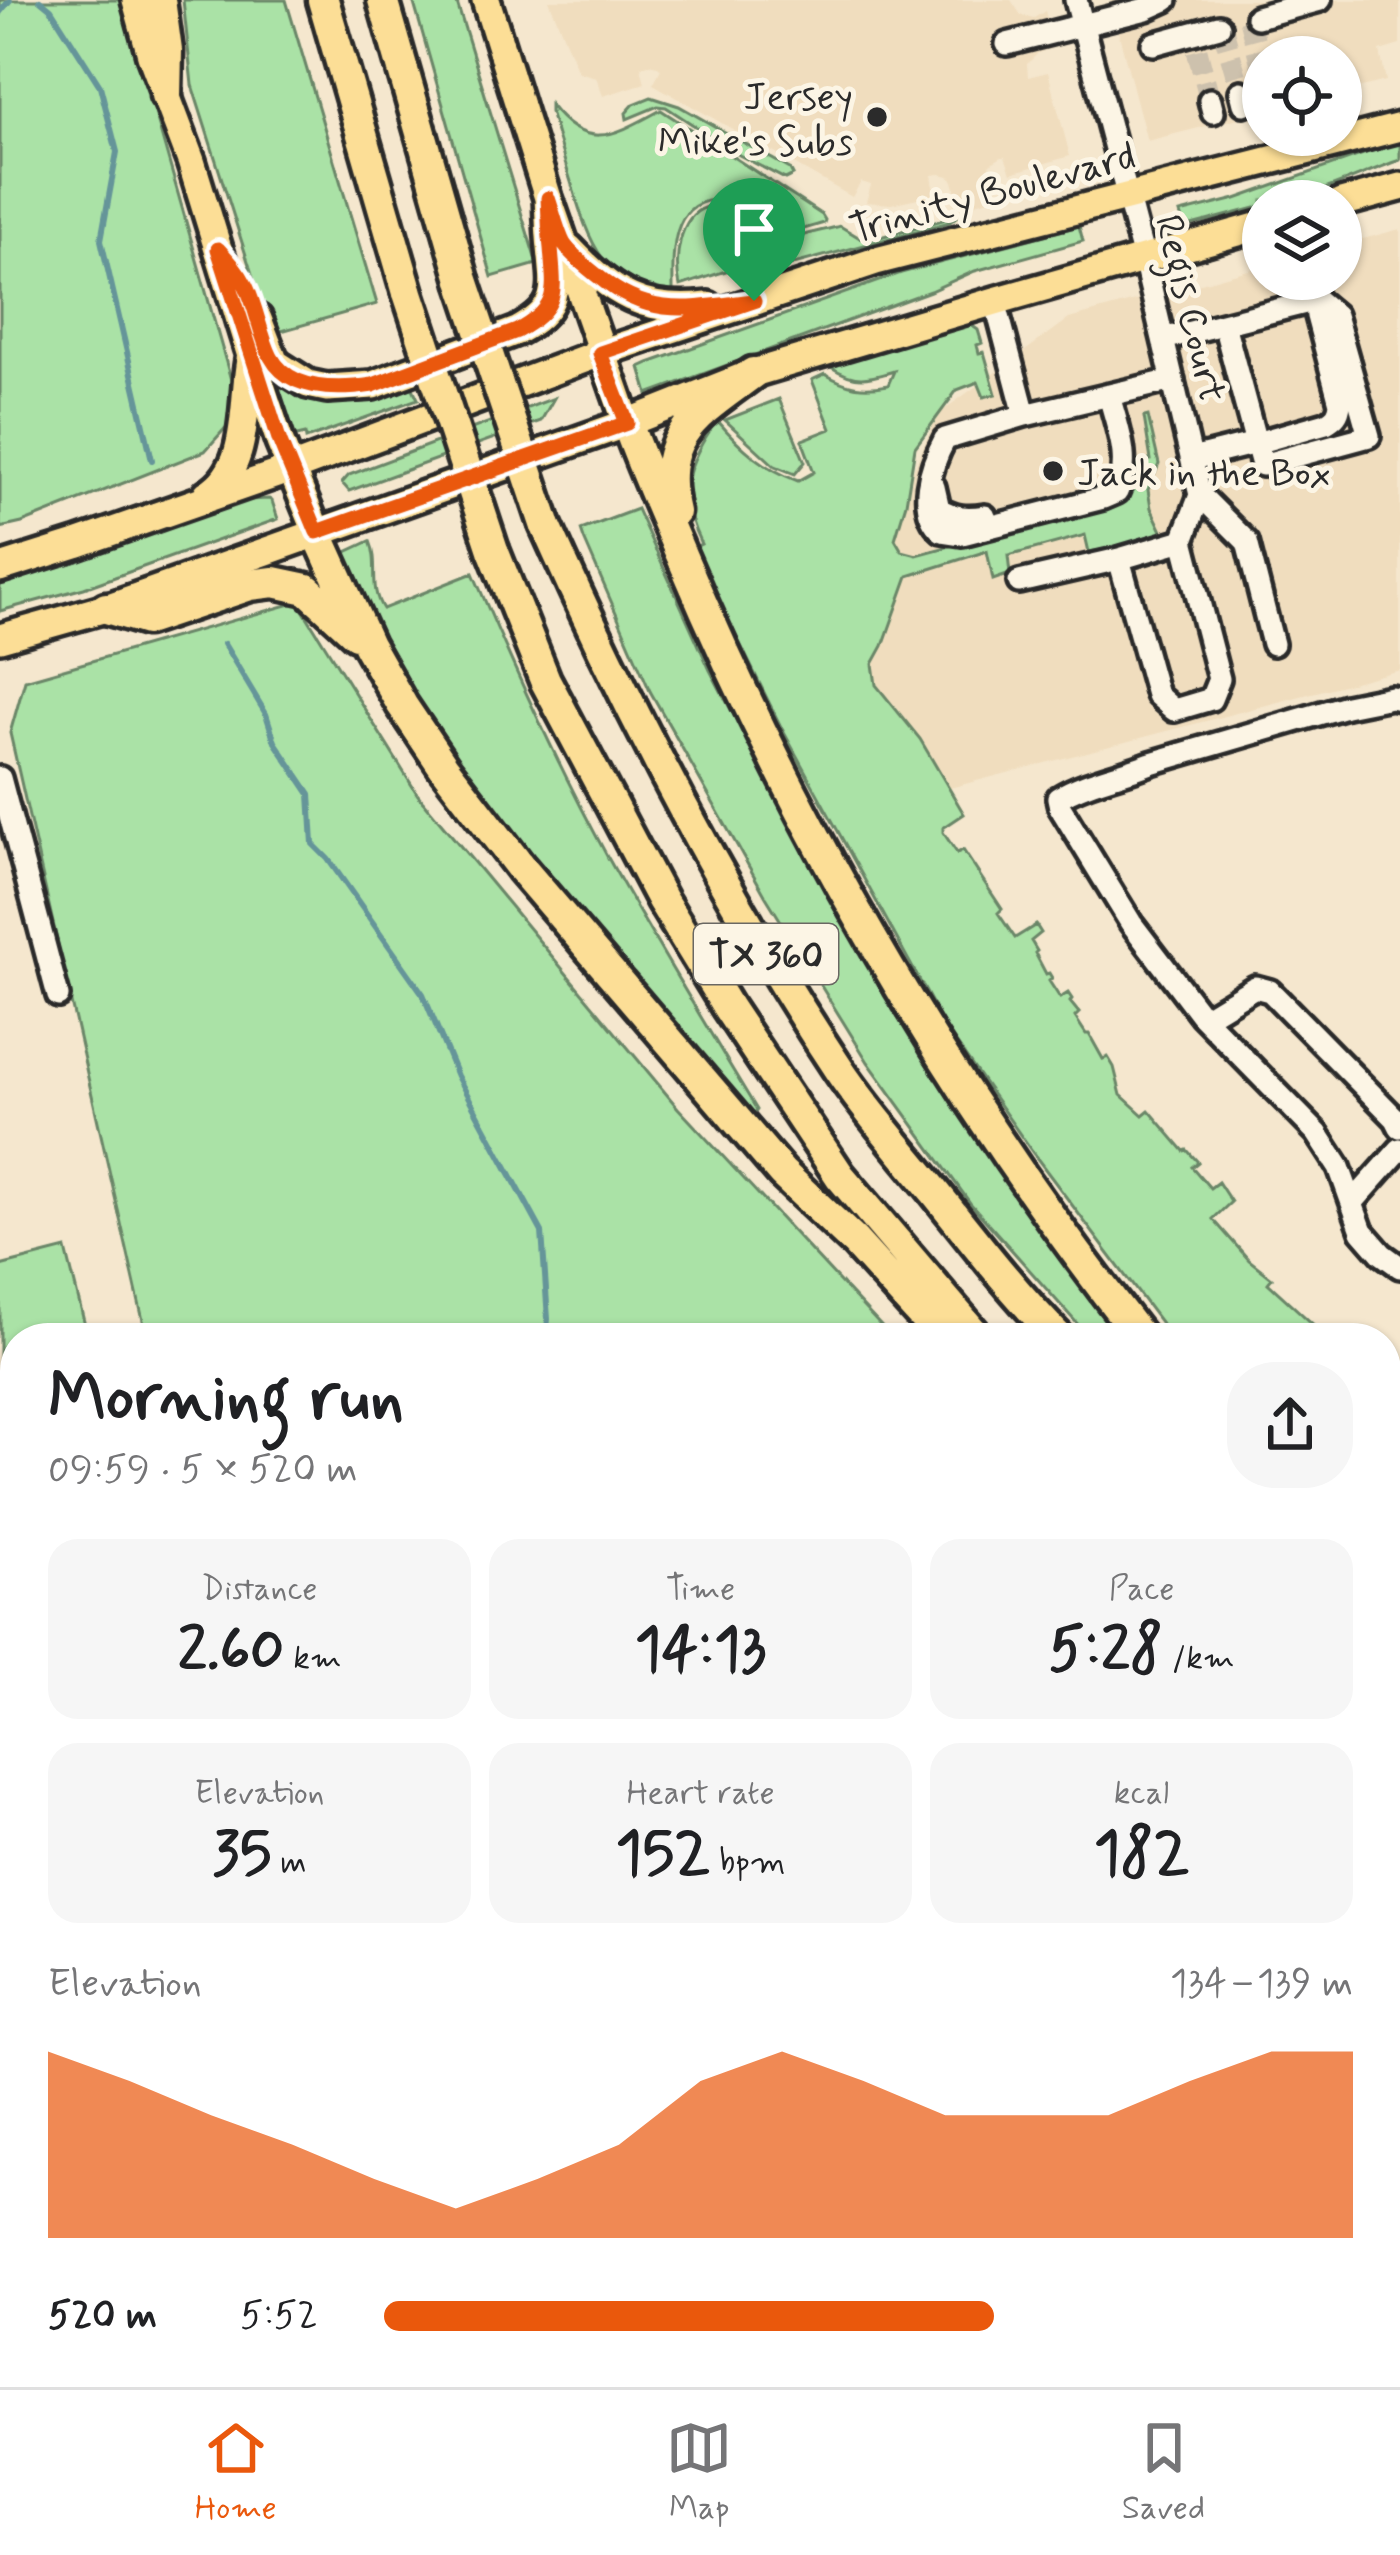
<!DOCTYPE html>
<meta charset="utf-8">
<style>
:root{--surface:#fff;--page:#f6f6f6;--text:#202124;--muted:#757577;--line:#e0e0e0;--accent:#ea580c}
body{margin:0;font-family:Mynerve,sans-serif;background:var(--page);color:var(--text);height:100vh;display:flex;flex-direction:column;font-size:45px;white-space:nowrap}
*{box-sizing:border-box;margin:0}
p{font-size:39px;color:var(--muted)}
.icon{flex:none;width:66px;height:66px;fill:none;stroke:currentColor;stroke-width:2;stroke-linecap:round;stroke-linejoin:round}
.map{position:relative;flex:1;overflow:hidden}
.panel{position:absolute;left:0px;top:1323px;width:1401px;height:1065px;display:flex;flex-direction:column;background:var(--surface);border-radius:48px 48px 0 0;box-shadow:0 3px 9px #0004}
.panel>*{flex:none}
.controls{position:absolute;left:1242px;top:36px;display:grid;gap:24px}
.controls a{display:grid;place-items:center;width:120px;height:120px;border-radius:50%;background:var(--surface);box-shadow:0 3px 9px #0004;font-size:60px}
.pin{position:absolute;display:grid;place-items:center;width:102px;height:102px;color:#fff;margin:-123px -51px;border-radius:50% 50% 50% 0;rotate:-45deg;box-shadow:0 0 12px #0007}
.pin .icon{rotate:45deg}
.round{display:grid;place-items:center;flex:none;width:126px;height:126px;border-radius:48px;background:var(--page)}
.overview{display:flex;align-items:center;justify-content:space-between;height:204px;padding:0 48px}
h1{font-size:66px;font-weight:800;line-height:90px}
.metrics{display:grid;grid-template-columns:repeat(3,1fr);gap:18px;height:204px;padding:12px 48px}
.metrics div{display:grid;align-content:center;border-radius:30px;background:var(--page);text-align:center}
.metrics b{font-size:60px;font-weight:800}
.metrics small{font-size:33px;font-weight:400}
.metrics p{font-size:33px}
.chart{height:336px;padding:24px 48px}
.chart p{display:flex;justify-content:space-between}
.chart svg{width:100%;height:216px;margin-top:12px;fill:var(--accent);opacity:.7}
ul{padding:0 48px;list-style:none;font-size:39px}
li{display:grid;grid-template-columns:192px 144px 1fr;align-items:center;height:90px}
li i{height:30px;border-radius:15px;background:var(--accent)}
.menu{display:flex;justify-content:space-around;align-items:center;height:168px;border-top:3px solid var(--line);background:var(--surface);font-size:33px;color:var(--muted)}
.menu a{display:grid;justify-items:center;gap:6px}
.menu .current{color:var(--accent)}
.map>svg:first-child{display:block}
</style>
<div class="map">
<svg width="1400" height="2387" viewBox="0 0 1400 2387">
<rect width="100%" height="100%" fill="#f5e7ce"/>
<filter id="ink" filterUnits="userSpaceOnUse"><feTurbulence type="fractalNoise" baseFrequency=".00833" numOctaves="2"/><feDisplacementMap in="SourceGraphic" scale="24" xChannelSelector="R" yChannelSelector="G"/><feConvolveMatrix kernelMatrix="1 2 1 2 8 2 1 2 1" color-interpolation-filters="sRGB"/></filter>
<g filter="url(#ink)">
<path fill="#f0ddbe" d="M 549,0 L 1011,0 L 1021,15 L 1034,18 L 1045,11 L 1055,47 L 1038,53 L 1027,64 L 1028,77 L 1048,72 L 1070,156 L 1011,173 L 1005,157 L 1002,157 L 990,164 L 987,171 L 994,198 L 960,207 L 953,181 L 949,176 L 940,174 L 932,175 L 935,194 L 891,204 L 866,202 L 871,185 L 861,182 L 852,197 L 653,84 L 661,69 L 658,66 L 648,64 L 641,67 L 645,83 L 603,96 L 596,77 L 578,72 Z
M 1110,0 L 1400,0 L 1400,45 L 1380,51 L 1386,81 L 1341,92 L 1341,57 L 1263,57 L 1263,112 L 1147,141 Z
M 1400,229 L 1400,670 L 900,801 L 843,720 L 886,531 L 938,414 L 1069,319 L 1263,266 L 1263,279 L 1341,279 L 1341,245 Z"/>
<path fill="#aae2a6" stroke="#6a8668" stroke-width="3" d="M 0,0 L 123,0 L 235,394 L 229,424 L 205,451 L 22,523 L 0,528 Z
M 183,0 L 286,0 L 377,304 L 271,334 L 192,85 Z
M 413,0 L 456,0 L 537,264 L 492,277 Z
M 651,97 L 679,106 L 790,169 L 793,175 L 785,179 L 739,155 L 666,107 L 658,106 L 627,119 L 626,113 L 634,104 Z
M 550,105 C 587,154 616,134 661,110 L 822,215 L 825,220 L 824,223 C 802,230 779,233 766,253 L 751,216 L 723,228 L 712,200 C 669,206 673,257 673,291 C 605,293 588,239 572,185 C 564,160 557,136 550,112 Z
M 1400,141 L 1400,160 C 1355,175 1311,201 1263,201 L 1263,206 L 1184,227 L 1180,213 L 1236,199 Z
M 706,207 L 729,270 L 680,286 C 674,260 678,217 706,207 Z
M 957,216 L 950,222 L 768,271 C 775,234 809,235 840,226 L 860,238 L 869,240 Z
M 1079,226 L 1083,241 L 975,271 L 930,291 L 648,394 L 640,367 L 649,363 L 901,273 Z
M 968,323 L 978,330 L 982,343 L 977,345 L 979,353 L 984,352 L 996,394 L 984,397 L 978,382 L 957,390 L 915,447 L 906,503 L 895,539 L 902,551 L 917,555 L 1109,503 L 1130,489 L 1134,473 L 1125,429 L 1129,428 L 1136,462 L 1151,460 L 1144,417 L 1148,416 L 1159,464 L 1148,490 L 1151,508 L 1164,535 L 1134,545 L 1089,552 L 1085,535 L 1008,556 L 1010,574 L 993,580 L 987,551 L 908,576 L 883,646 L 873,664 L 876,685 L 920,739 L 964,814 L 943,828 L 943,832 L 957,853 L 963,850 L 1002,909 L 998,913 L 1015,938 L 1036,925 L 1041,933 L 1031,941 L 1037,951 L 1035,953 L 1046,974 L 1049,973 L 1052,978 L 1049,981 L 1060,998 L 1068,993 L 1072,999 L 1070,1002 L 1079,1013 L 1075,1017 L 1086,1034 L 1089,1034 L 1103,1059 L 1108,1057 L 1114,1067 L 1121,1095 L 1143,1115 L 1149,1110 L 1184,1151 L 1187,1150 L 1198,1162 L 1192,1167 L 1210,1188 L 1218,1182 L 1231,1202 L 1213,1219 L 1249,1260 L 1272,1278 L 1268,1283 L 1328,1338 L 1172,1338 L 1033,1153 L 945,1027 L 781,727 L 693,548 L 701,544 C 676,493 686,464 717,420 C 741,448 763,468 798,481 L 814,472 L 802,440 L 831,429 L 812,380 L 825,374 C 847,387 862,390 888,385 L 894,371 C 867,379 856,383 831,367 L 948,326 Z
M 410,382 L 418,399 L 306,439 L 305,434 L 293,437 L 276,388 L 283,385 C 330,415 362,398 410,382 Z
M 554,398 L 541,421 L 349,491 L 342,483 L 349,475 Z
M 779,399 L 805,462 L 795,474 L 775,466 L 725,420 Z
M 269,499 L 272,501 L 278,519 L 84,588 L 0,611 L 0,585 L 247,500 Z
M 637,509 L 710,670 L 852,939 L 925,1060 L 1016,1195 L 1121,1338 L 1090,1338 L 970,1203 L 868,1062 L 766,897 L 650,691 L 584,539 L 581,530 Z
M 370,541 C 380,564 368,587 383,609 L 473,573 C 514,669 557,764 607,856 C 655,942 706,1026 757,1110 L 754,1114 L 743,1108 L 539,881 L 416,706 L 370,623 L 340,555 Z
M 298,602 L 418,795 L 678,1108 L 892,1338 L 147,1338 L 10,733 L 25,680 Z
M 66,1249 L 88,1338 L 15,1338 L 15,1775 L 0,1779 L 0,1266 Z
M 1386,1418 L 1400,1431 L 1400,1613 L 1386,1597 Z
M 1386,1947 L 1400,1971 L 1400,2083 L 1386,2088 Z
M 379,2373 L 599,2373 L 563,2387 L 383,2387 Z"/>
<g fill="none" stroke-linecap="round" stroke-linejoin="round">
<path stroke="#659599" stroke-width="6" d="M 40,0 L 51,9 L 100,86 L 117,152 L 101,240 L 152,460
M 0,12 L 10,0
M 224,644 L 266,714 L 275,742 L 310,794 L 313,844 L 328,859 L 423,994 L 457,1076 L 542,1232 L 548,1319 L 546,1338
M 833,2373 L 839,2387"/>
<path stroke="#cdc1ad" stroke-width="21" stroke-dasharray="21 10" stroke-linecap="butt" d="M 1249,19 L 1263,72
M 1222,26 L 1241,92
M 1197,50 L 1210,100"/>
<defs>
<path id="minor" d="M 1076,0 L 1144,259 L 1200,495
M 1257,17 L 1320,0
M 1007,44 L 1146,9 L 1166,0
M 1153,44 L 1219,26
M 1241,92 L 1244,104
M 1210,100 L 1213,112
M 995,301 L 1025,415 L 1173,380
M 1224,324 L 1256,443
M 1163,339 L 1317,300 L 1335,315 L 1369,436 L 1262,465 L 1256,443 L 1192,459
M 1025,415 L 945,439 C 931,465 916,509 942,531 L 962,534 L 1103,498 L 1117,492 C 1132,460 1117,427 1109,395
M 1256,443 L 1326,423 C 1335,418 1339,414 1340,403 L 1317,316 L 1312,279
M 934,487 L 939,509 C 955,518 967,519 985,516
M 1200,495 L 1247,542 L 1273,644
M 1119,559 L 1183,540
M 1019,582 L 1119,559 L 1157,695 L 1174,710 L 1211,699 L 1219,679 L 1183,540 L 1200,495
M 1400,699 L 1391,697 L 1346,706 L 1151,763 C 1121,775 1085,781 1058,798 L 1060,807 L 1131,923 L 1201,1015 L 1317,1133 L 1339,1167 L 1362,1231 L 1382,1254 L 1400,1267
M 0,778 L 58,996
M 1204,1018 L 1255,987 L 1270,991 L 1396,1119 L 1400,1127
M 1352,1203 L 1400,1149"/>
<path id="major" d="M 136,0 L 151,55 L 191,161 L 251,356 L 280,442 L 317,532
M 486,0 L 548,198 L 627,423
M 1341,203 L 1400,187
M 569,248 C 613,294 643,314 708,306
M 258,319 L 275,363 L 308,384 L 327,388 L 373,385 L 517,331 C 561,307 555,291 551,248 C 549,232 549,215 548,198
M 207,494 C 251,469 242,403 250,360
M 0,568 L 76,544 L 291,469 L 600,353 L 876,261 L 1400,127
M 0,638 L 106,608 L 627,423 L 753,373 L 995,301 L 1263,225"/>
<path id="highway" d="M 160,0 L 167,51 L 166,95
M 323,0 L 408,293
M 383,0 L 463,280
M 627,423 C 643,468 663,512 682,557 C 800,836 955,1100 1141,1338
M 674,512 C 656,435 698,414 753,373
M 545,524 C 629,713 724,897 839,1070 C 867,1112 903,1152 935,1192 C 975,1242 1014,1293 1059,1338
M 317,532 L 368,645 L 402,705 L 445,769 L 521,868 L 782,1173 L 855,1242 L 942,1338
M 493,550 L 545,680 L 662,900 L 728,1008 L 840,1176 L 978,1338
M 106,608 L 146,620 L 250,585 L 274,582 L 307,589 L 356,634
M 1386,1643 L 1400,1668
M 1386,1756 L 1400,1770"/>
</defs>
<use href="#minor" stroke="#2b2b2b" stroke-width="30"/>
<use href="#major" stroke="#2b2b2b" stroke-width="36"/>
<use href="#highway" stroke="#2b2b2b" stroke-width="39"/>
<use href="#minor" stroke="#fcf5e5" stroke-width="21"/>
<use href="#major" stroke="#fcde96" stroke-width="27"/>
<use href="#highway" stroke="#fcde96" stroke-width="30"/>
<path stroke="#2b2b2b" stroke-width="6" d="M 1386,2088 L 1400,2083
M 566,2387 L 603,2373"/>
<defs>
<path id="highway-bridge" d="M 463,280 L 545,524
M 408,293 L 493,550"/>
</defs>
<use href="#highway-bridge" stroke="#2b2b2b" stroke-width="39" stroke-linecap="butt"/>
<use href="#highway-bridge" stroke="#fcde96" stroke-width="30"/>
</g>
</g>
<g fill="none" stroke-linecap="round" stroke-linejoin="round" filter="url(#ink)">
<defs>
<path id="route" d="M 548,198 C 553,212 557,231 564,244 C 572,256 588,268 599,277 C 650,320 693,308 754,301 L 600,353 L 627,423 L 317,532 L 280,442 L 218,249 C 229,261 239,272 246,286 C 257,309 260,335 271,357 C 290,392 340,390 373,385 L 517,331 C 561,307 554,291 551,248 C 549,232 549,215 548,198 Z"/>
</defs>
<use href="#route" stroke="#fff" stroke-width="24"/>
<use href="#route" stroke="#ea580c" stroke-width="15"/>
</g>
<g fill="#2b2b2b" stroke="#fcf5e5" stroke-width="4.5">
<circle cx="877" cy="117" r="12"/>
<circle cx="1053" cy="471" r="12"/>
</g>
<g text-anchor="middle" stroke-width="10" stroke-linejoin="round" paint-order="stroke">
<rect fill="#fcf5e5" stroke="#6a6863" stroke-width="3" x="694" y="924" width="144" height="60" rx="9"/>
<g font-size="36" font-weight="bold" fill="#2b2b2b">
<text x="766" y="967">TX 360</text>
</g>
<g font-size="39" fill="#2b2b2b" stroke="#fcf5e5" text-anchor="end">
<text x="853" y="109">Jersey<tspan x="853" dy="45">Mike's Subs</tspan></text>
<text x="1077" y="485" text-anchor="start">Jack in the Box</text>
</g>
<g font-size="39" fill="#2b2b2b" stroke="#fcf5e5">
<text transform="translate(992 191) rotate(-15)" y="14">Trinity Boulevard</text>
<text transform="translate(1192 308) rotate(76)" y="14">Regis Court</text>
</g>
</g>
</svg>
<div class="controls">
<a><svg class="icon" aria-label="locate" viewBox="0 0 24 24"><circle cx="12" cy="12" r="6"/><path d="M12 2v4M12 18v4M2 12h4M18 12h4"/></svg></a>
<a><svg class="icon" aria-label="layers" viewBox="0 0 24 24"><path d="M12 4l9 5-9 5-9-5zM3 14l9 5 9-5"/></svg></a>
</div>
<div class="pin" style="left:754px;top:301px;background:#1e9e55"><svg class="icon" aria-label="arrive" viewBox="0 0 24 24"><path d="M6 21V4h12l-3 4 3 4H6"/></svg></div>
<section class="panel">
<div class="overview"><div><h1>Morning run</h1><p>09:59 · 5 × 520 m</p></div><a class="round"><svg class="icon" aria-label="share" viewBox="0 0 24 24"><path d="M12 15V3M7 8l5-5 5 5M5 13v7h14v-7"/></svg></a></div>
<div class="metrics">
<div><p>Distance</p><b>2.60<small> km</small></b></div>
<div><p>Time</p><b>14:13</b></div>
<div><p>Pace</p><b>5:28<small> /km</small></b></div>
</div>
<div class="metrics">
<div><p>Elevation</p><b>35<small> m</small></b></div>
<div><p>Heart rate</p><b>152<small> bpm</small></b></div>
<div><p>kcal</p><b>182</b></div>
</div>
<div class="chart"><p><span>Elevation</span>134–139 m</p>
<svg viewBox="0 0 160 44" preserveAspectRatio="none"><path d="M0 44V6L10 12L20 19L30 25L40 32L50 38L60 32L70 25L80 12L90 6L100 12L110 19L120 19L130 19L140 12L150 6L160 6V44z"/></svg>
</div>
<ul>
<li><b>520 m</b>5:52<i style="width:63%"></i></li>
</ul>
</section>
</div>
<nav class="menu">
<a class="current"><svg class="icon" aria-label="home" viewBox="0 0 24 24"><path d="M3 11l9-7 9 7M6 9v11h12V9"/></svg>Home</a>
<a><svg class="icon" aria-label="map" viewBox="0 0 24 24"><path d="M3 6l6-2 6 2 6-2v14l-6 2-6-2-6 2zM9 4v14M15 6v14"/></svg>Map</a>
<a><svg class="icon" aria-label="saved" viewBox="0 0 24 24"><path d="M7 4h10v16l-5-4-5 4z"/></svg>Saved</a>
</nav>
